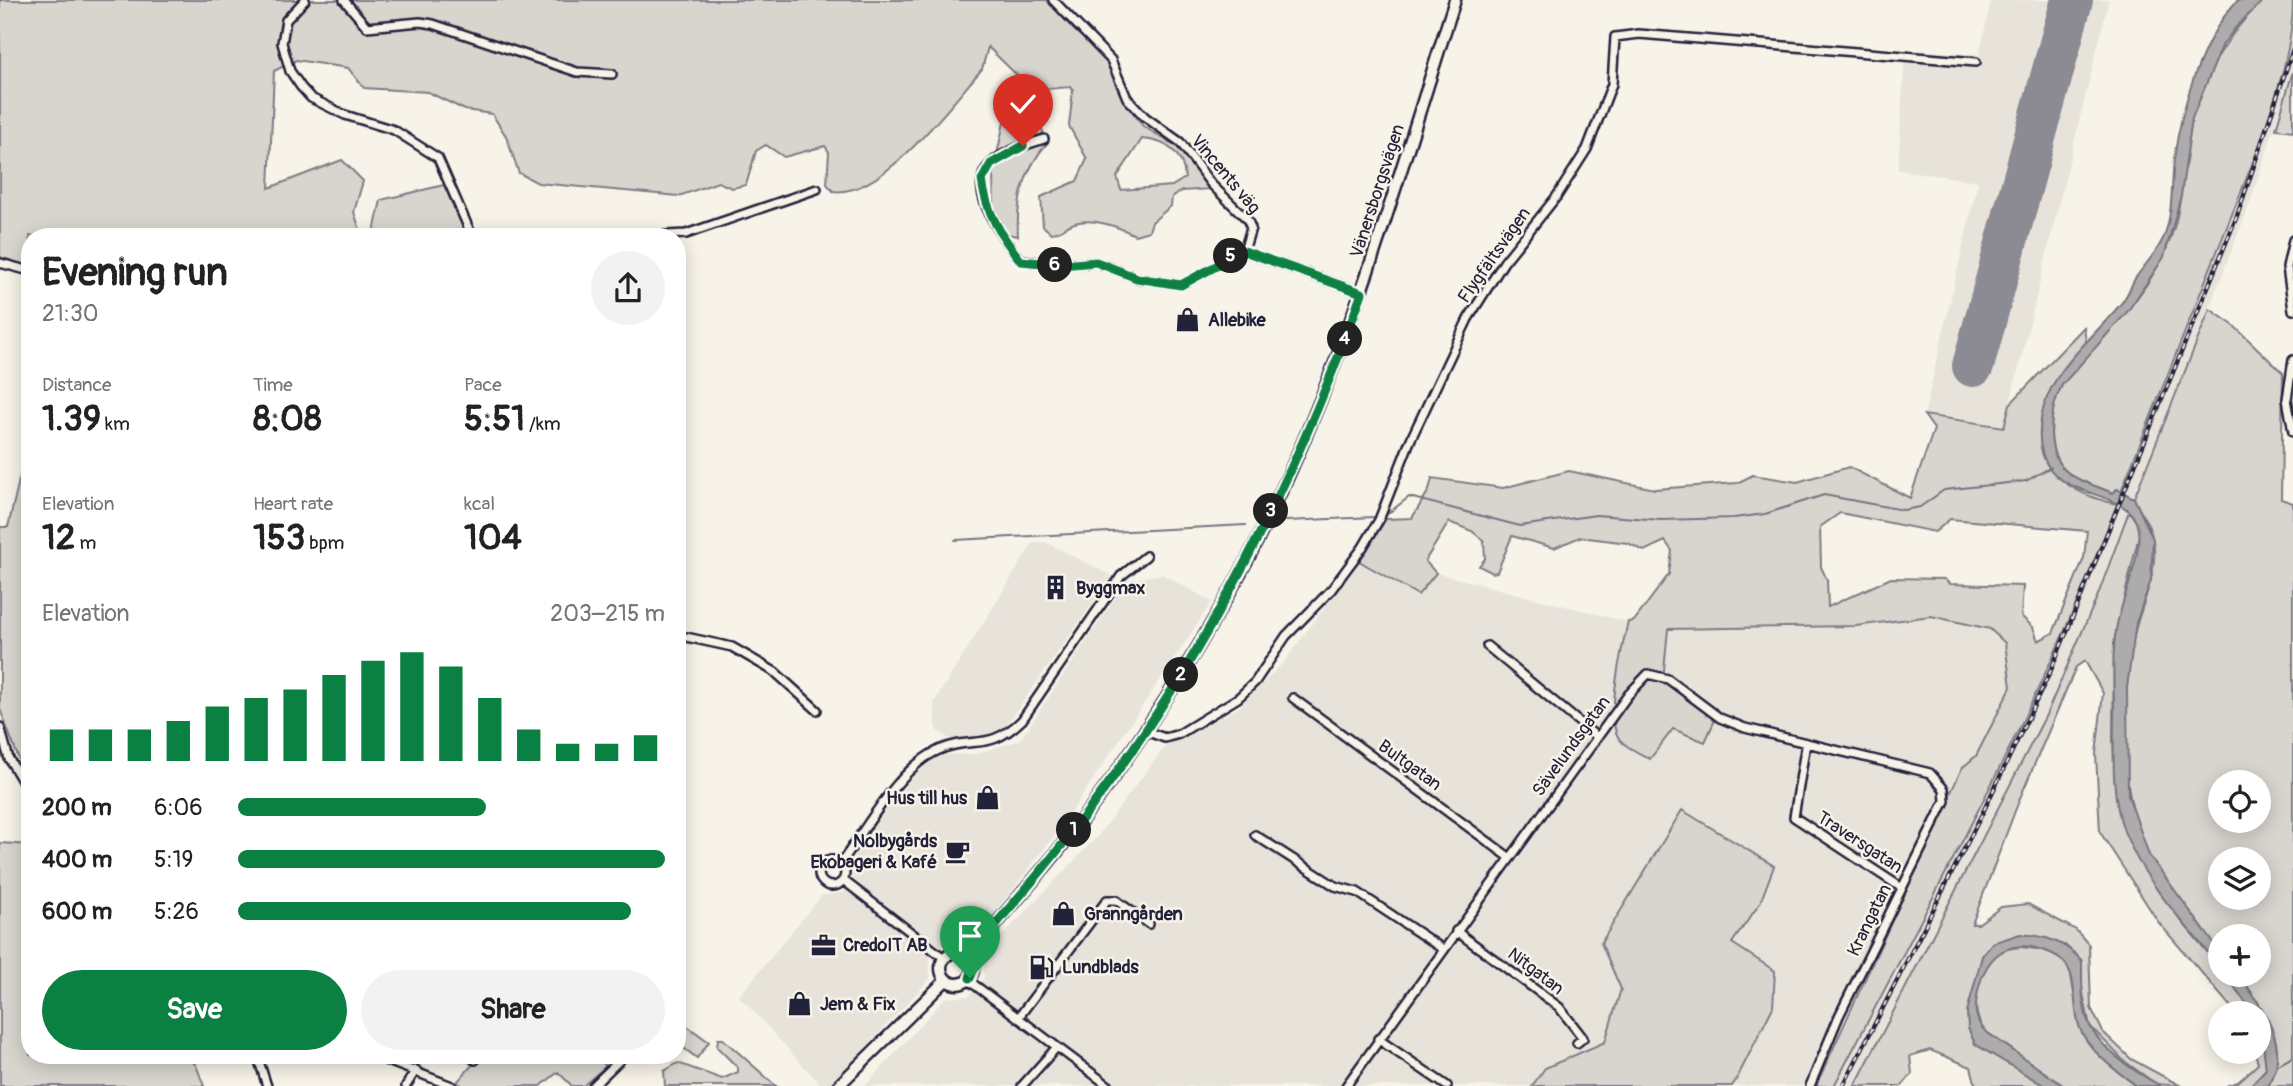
<!DOCTYPE html>
<meta charset="utf-8">
<style>
:root{--surface:#fff;--page:#f2f2f2;--text:#222;--muted:#767676;--accent:#0b8043}
body{margin:0;font-family:Pangolin,sans-serif;background:var(--page);color:var(--text);height:100vh;display:flex;flex-direction:column;font-size:26px;white-space:nowrap}
*{box-sizing:border-box;margin:0}
p{font-size:23px;color:var(--muted)}
.icon{flex:none;width:38px;height:38px;fill:none;stroke:currentColor;stroke-width:2;stroke-linecap:round;stroke-linejoin:round}
.map{position:relative;flex:1;overflow:hidden}
.sheet{position:absolute;left:21px;top:228px;width:665px;height:836px;display:flex;flex-direction:column;background:var(--surface);border-radius:28px;box-shadow:0 4px 18px #0003}
.sheet>*{flex:none}
.buttons{position:absolute;left:2208px;top:770px;display:grid;gap:14px}
.buttons a{display:grid;place-items:center;width:63px;height:63px;border-radius:50%;background:var(--surface);box-shadow:0 4px 18px #0003;font-size:35px}
.pin{position:absolute;display:grid;place-items:center;width:60px;height:60px;color:#fff;margin:-72px -30px;border-radius:50% 50% 50% 0;rotate:-45deg;box-shadow:0 0 7px #0007}
.pin .icon{rotate:45deg}
.km{position:absolute;width:35px;height:35px;margin:-18px;border-radius:50%;background:#222;color:#fff;font-size:19px;line-height:35px;text-align:center}
.round{display:grid;place-items:center;flex:none;width:74px;height:74px;border-radius:37px;background:var(--page)}
.overview{display:flex;align-items:center;justify-content:space-between;height:119px;padding:0 21px}
h1{font-size:38px;font-weight:700;line-height:52px}
.stats{display:grid;grid-template-columns:repeat(3,1fr);gap:10px;height:119px;padding:7px 21px}
.stats div{display:grid;align-content:center}
.stats b{font-size:35px;font-weight:700}
.stats small{font-size:19px;font-weight:400}
.stats p{font-size:19px}
.chart{height:196px;padding:14px 21px}
.chart p{display:flex;justify-content:space-between}
.chart svg{width:100%;height:126px;margin-top:7px;stroke:var(--accent);stroke-width:6}
.cta{display:flex;gap:14px;margin-top:auto;padding:14px 21px}
.cta a{flex:1;height:80px;border-radius:42px;background:var(--accent);color:#fff;font-size:28px;font-weight:700;line-height:80px;text-align:center}
.cta a+a{background:var(--page);color:var(--text)}
ul{padding:0 21px;list-style:none;font-size:23px}
li{display:grid;grid-template-columns:112px 84px 1fr;align-items:center;height:52px}
li i{height:18px;border-radius:9px;background:var(--accent)}
.map>svg:first-child{display:block}
</style>
<div class="map">
<svg width="2293" height="1086" viewBox="0 0 2293 1086">
<rect width="100%" height="100%" fill="#f7f3e8"/>
<filter id="ink" filterUnits="userSpaceOnUse"><feTurbulence type="fractalNoise" baseFrequency=".0143" numOctaves="2"/><feDisplacementMap in="SourceGraphic" scale="14" xChannelSelector="R" yChannelSelector="G"/><feConvolveMatrix kernelMatrix="1 2 1 2 8 2 1 2 1" color-interpolation-filters="sRGB"/></filter>
<g filter="url(#ink)">
<path fill="#e7e3db" d="M 1991,0 L 2109,0 L 2004,428 L 1924,415 L 1978,181 L 1898,170 L 1905,49 L 1979,55 Z
M 2293,33 L 2293,71 L 2250,203 L 2098,595 L 2046,715 L 1855,1086 L 1834,1086 L 1963,837 L 2109,524 L 2261,142 Z
M 1045,542 L 1112,576 L 1005,727 L 985,736 L 951,740 L 936,730 L 934,702 L 1033,543 Z
M 1359,561 L 1417,595 L 1436,573 L 1628,622 L 1618,659 L 1617,689 L 1678,694 L 1662,681 L 1668,629 L 1856,626 L 1931,616 L 1990,629 L 2005,644 L 2011,687 L 1976,756 L 1962,768 L 1956,788 L 1940,797 L 1808,1086 L 1732,1086 L 1736,1080 L 1731,943 L 1760,903 L 1601,943 L 1621,989 L 1605,1042 L 1545,1068 L 1532,1086 L 865,1086 L 945,998 L 969,996 L 984,978 L 984,961 L 1001,937 L 1097,837 L 1167,744 L 1237,709 L 1284,662 Z
M 1162,574 L 1212,602 L 1061,827 L 993,915 L 965,945 L 941,945 L 930,959 L 930,979 L 829,1086 L 822,1086 L 739,996 L 822,895 L 843,893 L 853,880 L 851,862 L 873,827 L 915,774 L 940,755 L 975,754 L 1020,740 L 1127,580 Z"/>
<path fill="#d8d5cf" stroke="#7d7c85" stroke-width="2" fill-rule="evenodd" d="M 0,0 L 1048,0 L 1072,28 L 1113,65 L 1128,106 L 1143,126 L 1177,147 L 1211,189 L 1182,191 L 1172,197 L 1171,206 L 1152,222 L 1149,231 L 1135,235 C 1119,227 1090,216 1072,224 C 1064,227 1061,232 1051,233 L 1043,226 L 1041,197 L 1077,181 L 1087,159 L 1069,126 L 1073,90 L 1070,87 L 1046,89 L 1035,99 L 1033,111 L 1048,142 C 1024,170 1016,199 1018,236 L 1007,234 L 994,206 L 993,173 L 1004,122 L 1027,85 L 988,47 L 982,69 C 952,103 882,199 833,191 L 827,184 L 829,152 L 825,146 L 784,157 L 766,145 L 756,151 L 746,185 L 732,188 L 718,182 L 679,196 L 538,183 L 519,173 L 506,136 L 492,114 L 465,110 L 428,92 L 364,88 L 348,68 L 296,60 L 274,71 L 269,188 L 342,160 L 363,181 L 354,212 L 362,236 L 227,236 L 218,231 L 188,236 L 30,236 L 28,266 L 0,257 ZM 1142,139 C 1167,141 1183,152 1185,178 L 1172,186 L 1121,190 L 1117,177 Z
M 2264,0 L 2293,0 C 2293,49 2276,96 2261,142 L 2121,491 L 2117,489 L 2113,493 C 2079,479 2052,476 2051,433 C 2051,416 2054,400 2062,385 C 2102,337 2154,292 2173,231 C 2183,200 2182,168 2187,136 C 2195,88 2228,31 2264,0 Z
M 2293,71 L 2293,131 L 2276,129 Z
M 444,185 L 467,236 L 373,236 L 381,200 Z
M 2210,309 L 2233,325 L 2283,373 L 2281,499 L 2293,503 L 2293,1086 L 2268,1086 C 2293,1048 2262,1007 2239,975 L 2259,975 L 2259,936 L 2221,936 L 2221,953 C 2196,922 2166,889 2148,854 C 2118,791 2122,712 2132,645 C 2137,610 2162,572 2152,536 C 2149,522 2139,512 2134,498 ZM 2221,782 L 2259,782 L 2259,821 L 2221,821 ZM 2221,859 L 2259,859 L 2259,898 L 2221,898 Z
M 2084,327 L 2086,343 C 2026,407 2013,481 2117,504 C 2041,705 1933,895 1834,1086 L 1816,1086 L 1962,768 L 1976,756 L 2011,687 L 2005,643 L 1990,629 L 1931,616 L 1856,626 L 1668,629 L 1663,681 L 1715,720 L 1705,742 L 1673,729 L 1650,759 C 1640,753 1624,747 1618,737 C 1606,717 1622,646 1628,622 L 1634,621 L 1669,574 L 1672,551 L 1665,541 L 1644,551 L 1628,543 L 1580,537 L 1554,548 L 1512,536 L 1497,572 L 1493,573 L 1479,566 L 1485,559 L 1484,541 L 1472,531 L 1449,522 L 1425,561 L 1436,573 L 1418,595 L 1359,561 L 1386,519 L 1412,518 L 1429,490 L 1432,478 L 1503,488 L 1569,471 L 1655,489 L 1737,483 L 1753,475 L 1797,482 L 1849,467 L 1910,498 L 1934,429 L 1924,415 L 2004,427 L 2010,404 ZM 1840,513 L 1935,532 L 1950,519 L 2087,531 L 2084,558 L 2053,633 L 2038,641 L 2033,627 L 2021,616 L 2023,586 L 1950,584 L 1944,579 L 1891,578 L 1828,607 L 1827,580 L 1821,567 L 1820,527 Z
M 30,434 L 30,789 L 0,709 L 0,527 L 8,527 Z
M 2129,511 L 2137,523 L 2139,535 L 2114,641 L 2113,740 L 2117,801 L 2125,832 L 2143,865 L 2182,922 L 2221,968 L 2221,975 L 2226,975 L 2253,1013 L 2236,1013 L 2159,923 L 2100,832 L 2096,754 L 2103,693 L 2085,661 L 2076,667 L 2020,798 L 1972,924 L 1978,924 L 2001,907 L 2028,904 L 2076,930 L 2089,945 L 2091,1008 L 2103,1032 L 2131,1059 L 2181,1086 L 2156,1084 L 2123,1060 L 2090,1026 L 2082,989 L 2082,961 L 2065,945 L 1992,943 L 1967,1012 L 1975,1044 L 2045,1086 L 1976,1086 L 1971,1067 L 1930,1050 L 1910,1056 L 1912,1074 L 1902,1086 L 1855,1086 L 2046,715 L 2098,595 Z
M 1682,810 L 1774,866 L 1760,903 L 1732,943 L 1775,971 L 1773,1007 L 1736,1080 L 1732,1086 L 1532,1086 L 1545,1068 L 1605,1042 L 1621,989 L 1601,943 Z
M 0,843 L 30,845 L 30,1055 L 185,1055 L 196,1065 L 204,1086 L 0,1086 Z
M 2021,947 C 2039,949 2061,952 2070,969 C 2081,1035 2079,1045 2137,1086 L 2064,1086 L 1985,1031 C 1969,1012 1976,971 1995,955 C 2003,949 2011,948 2021,947 Z
M 679,1020 L 709,1042 L 697,1058 L 677,1043 Z
M 2259,1024 L 2263,1030 L 2266,1069 L 2250,1086 L 2226,1086 L 2238,1082 L 2258,1064 L 2255,1052 L 2259,1052 Z
M 718,1039 L 723,1039 L 776,1086 L 665,1086 L 664,1071 L 678,1063 L 722,1079 L 738,1072 L 738,1068 L 717,1047 Z
M 481,1055 L 594,1055 L 606,1066 L 583,1086 L 572,1086 L 558,1072 L 541,1086 L 463,1086 L 457,1082 Z"/>
<path fill="#aeabad" stroke="#76747f" stroke-width="2" d="M 2238,0 L 2264,0 L 2237,26 L 2223,44 L 2192,118 L 2181,196 L 2164,257 L 2128,311 L 2062,385 C 2054,400 2051,416 2051,433 C 2052,476 2079,479 2113,493 L 2117,489 L 2134,498 L 2153,539 L 2151,580 L 2136,623 L 2127,687 L 2128,795 L 2149,855 L 2221,953 L 2221,968 C 2187,926 2144,883 2124,831 C 2110,793 2114,749 2114,709 C 2114,679 2111,649 2118,620 C 2124,594 2146,546 2136,522 C 2121,483 2036,505 2040,430 C 2042,376 2087,345 2119,306 C 2127,298 2130,287 2136,277 C 2144,267 2152,257 2159,246 C 2174,223 2171,186 2174,159 C 2181,109 2202,36 2238,0 Z
M 2020,934 C 2045,936 2065,941 2082,961 C 2082,981 2081,1007 2090,1026 C 2103,1051 2137,1073 2161,1086 L 2137,1086 C 2119,1073 2094,1055 2083,1035 C 2068,1009 2084,968 2053,954 C 2014,936 1987,950 1978,991 C 1975,1007 1973,1017 1985,1031 L 2064,1086 L 2045,1086 L 1988,1052 L 1975,1044 L 1968,1028 L 1967,1012 L 1982,956 L 1992,943 Z
M 2226,975 L 2239,975 C 2262,1007 2293,1048 2268,1086 L 2250,1086 L 2266,1069 L 2259,1013 L 2253,1013 Z"/>
<g fill="none" stroke-linecap="round" stroke-linejoin="round">
<path stroke="#76747f" stroke-width="2" d="M 1386,515 L 1409,497 L 1520,526 L 1596,515 L 1661,520 L 1734,518 L 1765,514 L 1824,495 L 1903,510 L 1920,507 L 1944,490 L 2026,481 L 2051,467
M 1286,521 L 1375,517
M 955,540 L 1246,525
M 2278,1065 L 2293,1057"/>
<path stroke="#8c8a92" stroke-width="42" d="M 1973,366 L 2072,0"/>
<defs>
<path id="minor" d="M 305,0 L 286,20 L 282,43 L 290,71 L 301,87 L 311,98 L 345,115 L 394,130 L 438,158 L 472,236
M 344,0 L 367,27 L 420,22 L 433,24 L 577,72 L 612,74
M 1053,0 L 1111,60 L 1127,98 L 1145,117 L 1180,142 L 1211,184 L 1247,219 L 1251,228 L 1244,251
M 1044,139 C 1026,145 998,152 986,169 C 969,194 1005,242 1021,260 L 1062,265 L 1096,262 L 1137,278 L 1181,285 L 1244,251 L 1362,293
M 647,236 L 686,234 L 817,189
M 2293,240 L 2287,267 L 2293,310
M 0,263 L 30,271
M 2293,360 L 2287,399 L 2293,432
M 677,635 L 732,647 L 775,672 L 817,710
M 1487,646 L 1597,737
M 1293,698 L 1509,857
M 0,727 L 9,759 L 30,794
M 1145,731 L 1165,738 L 1179,734 L 1238,698 L 1255,682 L 1286,636 L 1331,590 L 1363,547 L 1379,520 L 1410,441 L 1468,319 L 1504,262 L 1557,196 L 1587,149 L 1612,84 L 1615,37 L 1639,34 L 1976,62
M 1806,743 L 1794,817 L 1902,888
M 1255,835 L 1335,886 L 1357,892 L 1443,949
M819 873a13 13 0 1 1 26 0a13 13 0 1 1-26 0Z
M 841,863 C 866,829 900,766 939,750 C 973,735 988,753 1022,720 L 1121,576 L 1146,556
M 843,880 L 944,958
M 1456,931 L 1559,1007 L 1583,1038 L 1577,1043
M 968,980 L 1109,1086
M 1018,1018 L 1107,900 L 1116,900 L 1149,924
M 1378,1039 L 1447,1086
M 257,1055 L 267,1086
M 372,1055 L 452,1086
M 468,1055 L 475,1060 L 479,1055
M 406,1086 L 416,1070
M 593,1086 L 625,1055
M 1022,1086 L 1056,1048
M 1346,1086 L 1628,695 L 1648,674 L 1668,679 L 1720,718 L 1745,728 L 1930,773 L 1944,789 L 1945,801 L 1839,1016 L 1810,1086"/>
<path id="secondary" d="M941 968a16 16 0 1 1 32 0a16 16 0 1 1-32 0Z
M 970,957 C 998,919 1031,885 1060,848 C 1121,771 1175,689 1223,604 C 1332,415 1389,205 1455,0
M 838,1086 L 946,980"/>
</defs>
<use href="#minor" stroke="#22223b" stroke-width="12"/>
<use href="#secondary" stroke="#22223b" stroke-width="15"/>
<use href="#minor" stroke="#f7f3e8" stroke-width="7"/>
<use href="#secondary" stroke="#f7f3e8" stroke-width="10"/>
<defs>
<path id="rail" d="M 1843,1086 L 1983,812 L 2051,670 L 2237,216 L 2293,49"/>
</defs>
<use href="#rail" stroke="#22223b" stroke-width="4.5"/>
<use href="#rail" stroke="#f7f3e8" stroke-width="2" stroke-dasharray="5" stroke-linecap="butt"/>
</g>
</g>
<g fill="none" stroke-linecap="round" stroke-linejoin="round" filter="url(#ink)">
<defs>
<path id="route" d="M 970,978 L 974,967 L 970,957 C 992,927 1017,900 1041,871 C 1078,826 1113,779 1146,730 C 1237,594 1307,447 1362,293 L 1244,251 L 1181,285 L 1137,278 L 1096,262 L 1062,265 L 1021,261 C 1001,236 986,212 982,180 L 991,164 L 1023,146"/>
</defs>
<use href="#route" stroke="#fff" stroke-width="14"/>
<use href="#route" stroke="#0b8043" stroke-width="9"/>
</g>
<defs>
<symbol id="shop-bare" viewBox="-9 -9 18 18"><path d="M-5-2.5h2.3a2.7 3.5 0 0 1 5.4 0H5L5.5 6h-11ZM-1.5-2.5h3a1.5 2.3 0 0 0-3 0Z" fill="#22223b" stroke="#f7f3e8" stroke-width="2.5" paint-order="stroke"/></symbol>
<symbol id="building-bare" viewBox="-9 -9 18 18"><path d="M-4-6H4V6H1V3H-1V6H-4ZM-2.5-4.3h1.7v1.8h-1.7ZM.8-4.3h1.7v1.8H.8ZM-2.5-1h1.7V.8h-1.7ZM.8-1h1.7V.8H.8Z" fill="#22223b" stroke="#f7f3e8" stroke-width="2.5" paint-order="stroke"/></symbol>
<symbol id="cafe-bare" viewBox="-9 -9 18 18"><path d="M-5.5-4.5H6V0H3Q3 3.5 0 3.5H-2.5Q-5.5 3.5-5.5 0ZM3-3.2v2h1.7v-2ZM-6 4.5H4V6H-6Z" fill="#22223b" stroke="#f7f3e8" stroke-width="2.5" paint-order="stroke"/></symbol>
<symbol id="office-bare" viewBox="-9 -9 18 18"><path d="M-6-3h4V-5.5h4V-3h4V5H-6ZM-1-4.5V-3h2v-1.5ZM-6 0V1H6V0Z" fill="#22223b" stroke="#f7f3e8" stroke-width="2.5" paint-order="stroke"/></symbol>
<symbol id="fuel-bare" viewBox="-9 -9 18 18"><path d="M-5.5-6h7V0h2V4h1.3V-2.5L3-4.5l.8-.8L6-3V5H2.5V1h-1V6h-7ZM-4.2-4.7v3.2H.2V-4.7Z" fill="#22223b" stroke="#f7f3e8" stroke-width="2.5" paint-order="stroke"/></symbol>
</defs>
<g fill-rule="evenodd">
<use href="#shop-bare" x="1170" y="302" width="35" height="35"/>
<use href="#building-bare" x="1038" y="570" width="35" height="35"/>
<use href="#shop-bare" x="970" y="780" width="35" height="35"/>
<use href="#cafe-bare" x="940" y="834" width="35" height="35"/>
<use href="#shop-bare" x="1046" y="896" width="35" height="35"/>
<use href="#office-bare" x="806" y="928" width="35" height="35"/>
<use href="#fuel-bare" x="1024" y="950" width="35" height="35"/>
<use href="#shop-bare" x="782" y="986" width="35" height="35"/>
</g>
<g text-anchor="middle" stroke-width="5" stroke-linejoin="round" paint-order="stroke">
<g font-size="18" fill="#22223b" stroke="#f7f3e8">
<text transform="translate(1226 174) rotate(50)" y="6">Vincents väg</text>
<text transform="translate(1377 191) rotate(-72)" y="6">Vänersborgsvägen</text>
<text transform="translate(1494 255) rotate(-55)" y="6">Flygfältsvägen</text>
<text transform="translate(1571 746) rotate(-54)" y="6">Sävelundsgatan</text>
<text transform="translate(1410 765) rotate(36)" y="6">Bultgatan</text>
<text transform="translate(1860 842) rotate(33)" y="6">Traversgatan</text>
<text transform="translate(1869 920) rotate(-64)" y="6">Krangatan</text>
<text transform="translate(1536 971) rotate(37)" y="6">Nitgatan</text>
</g>
<g font-size="18" font-weight="bold" fill="#22223b" stroke="#f7f3e8" text-anchor="start">
<text x="1208" y="326">Allebike</text>
<text x="1076" y="594">Byggmax</text>
<text x="967" y="804" text-anchor="end">Hus till hus</text>
<text x="937" y="847" text-anchor="end">Nolbygårds<tspan x="937" dy="21">Ekobageri &amp; Kafé</tspan></text>
<text x="1084" y="920">Granngården</text>
<text x="843" y="951">CredoIT AB</text>
<text x="1062" y="973">Lundblads</text>
<text x="820" y="1010">Jem &amp; Fix</text>
</g>
</g>
</svg>
<div class="buttons">
<a><svg class="icon" aria-label="locate" viewBox="0 0 24 24"><circle cx="12" cy="12" r="6"/><path d="M12 2v4M12 18v4M2 12h4M18 12h4"/></svg></a>
<a><svg class="icon" aria-label="layers" viewBox="0 0 24 24"><path d="M12 4l9 5-9 5-9-5zM3 14l9 5 9-5"/></svg></a>
<a>+</a>
<a>−</a>
</div>
<div class="pin" style="left:970px;top:978px;background:#1e9e55"><svg class="icon" aria-label="arrive" viewBox="0 0 24 24"><path d="M6 21V4h12l-3 4 3 4H6"/></svg></div>
<div class="pin" style="left:1023px;top:146px;background:#d93025"><svg class="icon" aria-label="check" viewBox="0 0 24 24"><path d="M5 12l5 5 9-10"/></svg></div>
<b class="km" style="left:1074px;top:830px">1</b>
<b class="km" style="left:1181px;top:675px">2</b>
<b class="km" style="left:1271px;top:511px">3</b>
<b class="km" style="left:1345px;top:339px">4</b>
<b class="km" style="left:1231px;top:256px">5</b>
<b class="km" style="left:1055px;top:265px">6</b>
<section class="sheet">
<div class="overview"><div><h1>Evening run</h1><p>21:30</p></div><a class="round"><svg class="icon" aria-label="share" viewBox="0 0 24 24"><path d="M12 15V3M7 8l5-5 5 5M5 13v7h14v-7"/></svg></a></div>
<div class="stats">
<div><p>Distance</p><b>1.39<small> km</small></b></div>
<div><p>Time</p><b>8:08</b></div>
<div><p>Pace</p><b>5:51<small> /km</small></b></div>
</div>
<div class="stats">
<div><p>Elevation</p><b>12<small> m</small></b></div>
<div><p>Heart rate</p><b>153<small> bpm</small></b></div>
<div><p>kcal</p><b>104</b></div>
</div>
<div class="chart"><p><span>Elevation</span>203–215 m</p>
<svg viewBox="0 0 160 44" preserveAspectRatio="none"><path d="M5 44V33M15 44V33M25 44V33M35 44V30M45 44V25M55 44V22M65 44V19M75 44V14M85 44V9M95 44V6M105 44V11M115 44V22M125 44V33M135 44V38M145 44V38M155 44V35"/></svg>
</div>
<ul>
<li><b>200 m</b>6:06<i style="width:58%"></i></li>
<li><b>400 m</b>5:19<i style="width:100%"></i></li>
<li><b>600 m</b>5:26<i style="width:92%"></i></li>
</ul>
<div class="cta"><a>Save</a><a>Share</a></div>
</section>
</div>
